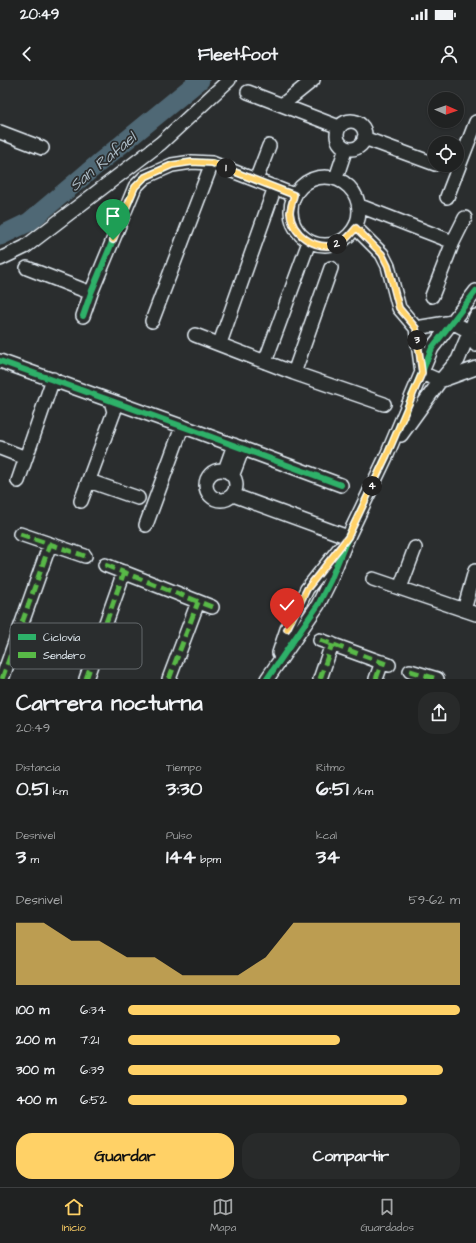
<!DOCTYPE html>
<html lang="es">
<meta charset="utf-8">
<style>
:root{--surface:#202222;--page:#282a2a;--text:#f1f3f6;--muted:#a2a4a5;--line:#3d3f40;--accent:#ffd166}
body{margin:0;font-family:"Architects Daughter",sans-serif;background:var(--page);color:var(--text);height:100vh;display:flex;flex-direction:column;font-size:15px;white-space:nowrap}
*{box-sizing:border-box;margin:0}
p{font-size:13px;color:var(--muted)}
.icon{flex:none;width:22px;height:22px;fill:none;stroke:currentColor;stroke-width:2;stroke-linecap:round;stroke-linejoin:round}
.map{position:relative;height:599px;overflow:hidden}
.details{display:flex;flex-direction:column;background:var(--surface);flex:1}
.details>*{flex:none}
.needle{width:26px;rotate:92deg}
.buttons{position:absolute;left:428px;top:12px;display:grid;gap:8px}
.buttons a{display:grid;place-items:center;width:36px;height:36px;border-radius:50%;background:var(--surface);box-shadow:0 1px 3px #0004,0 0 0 1px var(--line);font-size:20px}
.pin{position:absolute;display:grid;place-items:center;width:34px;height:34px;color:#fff;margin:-41px -17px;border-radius:50% 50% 50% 0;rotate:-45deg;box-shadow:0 0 4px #0007}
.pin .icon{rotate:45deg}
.km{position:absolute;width:20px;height:20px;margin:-10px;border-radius:50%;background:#222;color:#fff;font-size:11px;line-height:20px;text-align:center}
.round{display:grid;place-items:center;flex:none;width:42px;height:42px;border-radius:16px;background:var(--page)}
.summary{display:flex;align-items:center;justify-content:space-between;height:68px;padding:0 16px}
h1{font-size:22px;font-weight:700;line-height:30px}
.stats{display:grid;grid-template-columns:repeat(3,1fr);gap:6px;height:68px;padding:4px 16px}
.stats div{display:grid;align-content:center}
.stats b{font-size:20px;font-weight:700}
.stats small{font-size:11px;font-weight:400}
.stats p{font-size:11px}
.chart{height:112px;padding:8px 16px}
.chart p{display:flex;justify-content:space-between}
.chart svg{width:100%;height:72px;margin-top:4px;fill:var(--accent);opacity:.7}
.action{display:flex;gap:8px;margin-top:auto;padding:8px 16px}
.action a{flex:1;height:46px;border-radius:16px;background:var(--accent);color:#111;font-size:16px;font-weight:700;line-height:46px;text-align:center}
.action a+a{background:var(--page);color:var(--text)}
ul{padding:0 16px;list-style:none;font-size:13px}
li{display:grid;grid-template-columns:64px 48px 1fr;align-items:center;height:30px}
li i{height:10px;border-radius:5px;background:var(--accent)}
.status{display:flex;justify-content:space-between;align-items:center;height:28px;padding:0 20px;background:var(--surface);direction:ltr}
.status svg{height:11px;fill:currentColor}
header{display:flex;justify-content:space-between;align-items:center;height:52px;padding:0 16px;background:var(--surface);font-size:18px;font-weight:700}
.tabs{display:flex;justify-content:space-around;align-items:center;height:56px;border-top:1px solid var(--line);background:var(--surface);font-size:11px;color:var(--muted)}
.tabs a{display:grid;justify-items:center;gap:2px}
.tabs .on{color:var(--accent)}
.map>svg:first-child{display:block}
</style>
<div class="status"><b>20:49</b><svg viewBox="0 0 49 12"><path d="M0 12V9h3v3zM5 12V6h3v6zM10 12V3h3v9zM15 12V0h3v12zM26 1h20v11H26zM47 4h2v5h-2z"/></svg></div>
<header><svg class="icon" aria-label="back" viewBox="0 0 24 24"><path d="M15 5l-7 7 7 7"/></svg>Fleetfoot<svg class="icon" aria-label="person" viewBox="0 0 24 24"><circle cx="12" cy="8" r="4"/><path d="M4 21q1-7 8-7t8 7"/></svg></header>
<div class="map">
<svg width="476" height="599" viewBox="0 0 476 599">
<rect width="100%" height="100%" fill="#2a2d2e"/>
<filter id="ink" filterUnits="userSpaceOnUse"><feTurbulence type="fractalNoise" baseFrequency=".025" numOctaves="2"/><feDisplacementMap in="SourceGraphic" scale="8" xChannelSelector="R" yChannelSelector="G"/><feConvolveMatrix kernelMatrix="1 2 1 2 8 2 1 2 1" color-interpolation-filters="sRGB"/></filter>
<g filter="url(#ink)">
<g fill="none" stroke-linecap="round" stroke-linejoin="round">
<path stroke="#506875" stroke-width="19" d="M 0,156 L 29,142 L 100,82 L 200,0"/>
<defs>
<path id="minor" d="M 248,12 L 339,47
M 282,25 L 313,0
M337 55a14 14 0 1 1 28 0a14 14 0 1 1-28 0Z
M 0,52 L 42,68
M 364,58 L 435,84
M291 131a34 34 0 1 1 68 0a34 34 0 1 1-68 0Z
M 336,98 L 346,68
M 256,100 L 269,66
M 447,117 L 476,42
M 360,126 L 453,162 L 432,216
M 356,148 L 382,174 L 388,186 L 399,228 L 416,248 L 422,293 L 440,301 L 476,288
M 453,162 L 465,138
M 0,179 L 25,167 L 161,63 L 229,0
M 27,188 L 91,213
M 83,236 L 91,213 L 135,107 L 145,97 L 172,85 L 192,82 L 212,83 L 294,115
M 152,241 L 212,83
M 416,248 L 452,242 L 469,251 L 476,265
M 195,255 L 294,293 L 384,324
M 220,263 L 275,107
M 0,281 L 198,352 L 341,405
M 265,282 L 309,162
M 294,293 L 331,188
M 401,355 L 440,301 L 458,280 L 476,236
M 0,368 L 26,378
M206 405a15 15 0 1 1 30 0a15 15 0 1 1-30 0Z
M 225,390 L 234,365
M 233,394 L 243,368
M 18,401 L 53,299
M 89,401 L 138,418
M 233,415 L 348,457
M 81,421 L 114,332 L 111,321
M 146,445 L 182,347
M 20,454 L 85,476
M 105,485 L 212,527
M 373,499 L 476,534
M 400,508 L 415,468
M 464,530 L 475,491
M 320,560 L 389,585
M 279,573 L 287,549 L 307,509 L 339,469
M 410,591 L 437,599
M 2,599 L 50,464
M 86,599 L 124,492
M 169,599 L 198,522
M 267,599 L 318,525 L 330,501 L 348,457 L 387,375 L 432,268 L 476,211
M 320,599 L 332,564
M 376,599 L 382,582"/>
</defs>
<use href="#minor" stroke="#e8f1f8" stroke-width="16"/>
<use href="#minor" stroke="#2a2d2e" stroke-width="13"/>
<path stroke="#58b947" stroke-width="5" stroke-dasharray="10 5" stroke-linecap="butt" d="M 20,454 L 85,476
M 105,485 L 212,527
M 320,560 L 389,585
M 410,591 L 437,599
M 2,599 L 50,464
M 86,599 L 124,492
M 169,599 L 198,522
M 320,599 L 332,564
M 376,599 L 382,582"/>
<defs>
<path id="cycleway" d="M 83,236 L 91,213 L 135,107 L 145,97 L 172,85 L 192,82 L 212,83 L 294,115
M 0,281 L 198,352 L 341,405
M 267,599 L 318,525 L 330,501 L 348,457 L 387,375 L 432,268 L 476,211"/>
</defs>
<use href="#cycleway" stroke="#2a2d2e" stroke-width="8"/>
<use href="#cycleway" stroke="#2db169" stroke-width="6"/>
</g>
</g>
<g fill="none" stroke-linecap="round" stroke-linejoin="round" filter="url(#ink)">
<defs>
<path id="route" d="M 113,160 L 135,107 L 145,97 L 172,85 L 192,82 L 212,83 L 294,115 C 293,120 290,128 290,133 C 292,154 314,170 335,165 C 344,163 350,155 356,148 L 382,174 L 388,186 L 399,228 L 416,248 L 422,293 L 387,375 L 348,457 L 307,509 L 287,549"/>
</defs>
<use href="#route" stroke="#fff" stroke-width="8"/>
<use href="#route" stroke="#ffd166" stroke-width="5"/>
</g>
<g text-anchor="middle" stroke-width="3.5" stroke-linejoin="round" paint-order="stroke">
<g font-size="16" font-style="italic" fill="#abbac4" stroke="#2a2d2e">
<text transform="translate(102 81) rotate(-40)" y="6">San Rafael</text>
</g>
</g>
<rect x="10" y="543" width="132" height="46" rx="6" fill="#2a2d2e" stroke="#63686b" stroke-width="1"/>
<rect x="18" y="554" width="18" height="6" fill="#2db169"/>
<rect x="18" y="572" width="18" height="6" fill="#58b947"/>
<g font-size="11" fill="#e8f1f8">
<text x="43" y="561">Ciclovía</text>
<text x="43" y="579">Sendero</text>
</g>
</svg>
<div class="buttons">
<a><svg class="needle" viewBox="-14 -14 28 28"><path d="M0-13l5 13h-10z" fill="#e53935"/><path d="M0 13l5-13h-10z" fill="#a2a4a5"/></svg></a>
<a><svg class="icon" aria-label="locate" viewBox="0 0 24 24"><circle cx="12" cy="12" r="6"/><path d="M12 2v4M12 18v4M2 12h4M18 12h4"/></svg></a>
</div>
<div class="pin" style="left:113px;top:160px;background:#1e9e55"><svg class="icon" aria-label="arrive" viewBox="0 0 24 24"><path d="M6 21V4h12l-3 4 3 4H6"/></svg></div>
<div class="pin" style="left:287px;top:549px;background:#d93025"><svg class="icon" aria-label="check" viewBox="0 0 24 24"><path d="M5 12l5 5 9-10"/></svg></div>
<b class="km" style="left:226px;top:88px">1</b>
<b class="km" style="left:337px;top:164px">2</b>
<b class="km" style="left:417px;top:260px">3</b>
<b class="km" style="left:372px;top:406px">4</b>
</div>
<section class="details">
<div class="summary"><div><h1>Carrera nocturna</h1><p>20:49</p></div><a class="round"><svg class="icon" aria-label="share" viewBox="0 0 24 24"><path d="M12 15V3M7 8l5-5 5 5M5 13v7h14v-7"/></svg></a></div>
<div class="stats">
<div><p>Distancia</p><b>0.51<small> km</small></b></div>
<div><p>Tiempo</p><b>3:30</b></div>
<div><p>Ritmo</p><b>6:51<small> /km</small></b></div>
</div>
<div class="stats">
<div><p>Desnivel</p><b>3<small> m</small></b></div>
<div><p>Pulso</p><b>144<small> bpm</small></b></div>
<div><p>kcal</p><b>34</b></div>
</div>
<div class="chart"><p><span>Desnivel</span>59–62 m</p>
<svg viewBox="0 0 160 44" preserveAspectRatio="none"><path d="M0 44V6L10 6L20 17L30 17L40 27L50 27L60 38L70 38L80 38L90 27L100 6L110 6L120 6L130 6L140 6L150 6L160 6V44z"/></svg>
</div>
<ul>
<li><b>100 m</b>6:34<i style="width:100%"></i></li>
<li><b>200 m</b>7:21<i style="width:64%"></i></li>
<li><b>300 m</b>6:39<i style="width:95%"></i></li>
<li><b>400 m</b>6:52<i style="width:84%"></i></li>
</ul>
<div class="action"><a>Guardar</a><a>Compartir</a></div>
</section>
<nav class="tabs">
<a class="on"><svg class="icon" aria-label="home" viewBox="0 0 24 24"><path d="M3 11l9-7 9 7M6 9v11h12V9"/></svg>Inicio</a>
<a><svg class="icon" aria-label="map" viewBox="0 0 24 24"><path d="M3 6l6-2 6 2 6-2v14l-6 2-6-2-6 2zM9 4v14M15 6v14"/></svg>Mapa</a>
<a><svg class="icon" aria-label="saved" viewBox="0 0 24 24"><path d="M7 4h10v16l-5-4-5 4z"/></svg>Guardados</a>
</nav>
